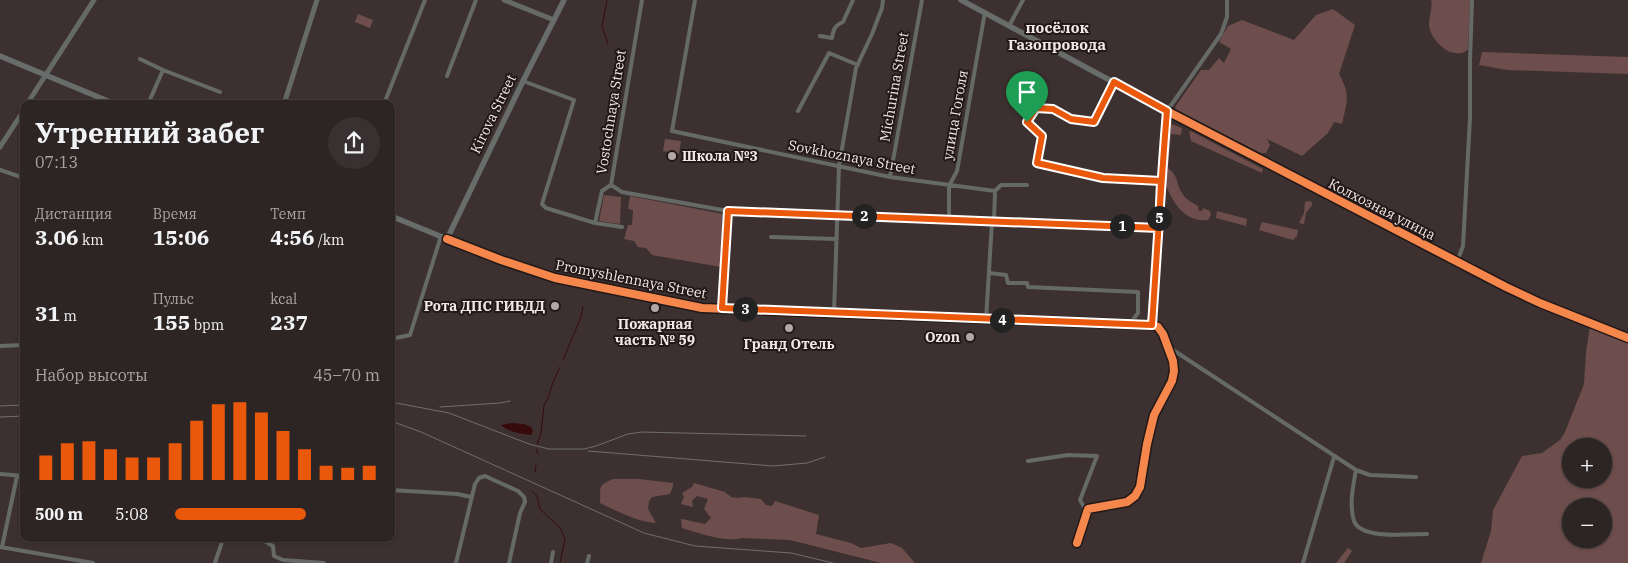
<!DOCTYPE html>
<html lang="ru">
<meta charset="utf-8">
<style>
:root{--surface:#2d2524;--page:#393131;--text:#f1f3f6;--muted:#a7a5a6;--line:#484241;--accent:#ea580c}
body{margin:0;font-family:"IBM Plex Serif",serif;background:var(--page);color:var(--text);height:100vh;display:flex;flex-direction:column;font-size:19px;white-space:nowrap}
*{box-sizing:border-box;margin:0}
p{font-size:16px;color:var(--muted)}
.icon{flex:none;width:28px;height:28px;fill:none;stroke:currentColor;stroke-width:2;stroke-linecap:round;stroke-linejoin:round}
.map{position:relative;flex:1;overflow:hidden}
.drawer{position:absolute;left:20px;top:100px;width:375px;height:442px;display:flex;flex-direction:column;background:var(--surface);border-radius:10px;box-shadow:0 1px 4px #0004,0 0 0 1px var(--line)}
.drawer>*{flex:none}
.fabs{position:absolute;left:1562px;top:438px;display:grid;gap:10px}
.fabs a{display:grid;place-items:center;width:50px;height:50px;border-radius:50%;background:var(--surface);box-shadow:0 1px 4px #0004,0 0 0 1px var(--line);font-size:25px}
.pin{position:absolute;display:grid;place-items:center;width:42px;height:42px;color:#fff;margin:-51px -21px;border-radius:50% 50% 50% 0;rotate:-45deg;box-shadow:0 0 5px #0007}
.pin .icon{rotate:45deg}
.km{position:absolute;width:25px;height:25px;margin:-12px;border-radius:50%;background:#222;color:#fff;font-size:14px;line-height:25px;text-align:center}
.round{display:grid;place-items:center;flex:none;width:52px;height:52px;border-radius:26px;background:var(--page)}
.summary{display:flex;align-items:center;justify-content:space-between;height:85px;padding:0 15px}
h1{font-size:28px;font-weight:800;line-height:38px}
.stats{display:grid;grid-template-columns:repeat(3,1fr);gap:8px;height:85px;padding:5px 15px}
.stats div{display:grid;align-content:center}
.stats b{font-size:21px;font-weight:800}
.stats small{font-size:14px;font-weight:400}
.stats p{font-size:14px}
.chart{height:140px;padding:10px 15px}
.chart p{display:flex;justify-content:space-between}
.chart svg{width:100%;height:90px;margin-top:5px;stroke:var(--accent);stroke-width:6}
ul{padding:0 15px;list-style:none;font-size:16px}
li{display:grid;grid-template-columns:80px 60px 1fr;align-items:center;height:38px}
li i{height:12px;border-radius:6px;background:var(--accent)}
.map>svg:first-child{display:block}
</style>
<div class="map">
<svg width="1628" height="563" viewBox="0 0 1628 563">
<rect width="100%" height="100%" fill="#3c3130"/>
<path fill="#6d4e4c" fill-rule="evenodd" d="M 1431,0 L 1470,0 L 1468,50 C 1465,51 1463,53 1461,53 C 1446,56 1429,37 1429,24 C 1429,15 1433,8 1431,0 Z
M 1333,9 L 1355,25 L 1339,74 C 1351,96 1347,100 1342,124 L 1334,122 L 1328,133 L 1302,156 L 1267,139 L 1270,145 L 1266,153 L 1261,153 L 1176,110 L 1175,107 L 1201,70 L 1209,70 L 1219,58 L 1224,63 L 1231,49 L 1219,42 L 1228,26 L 1242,20 L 1294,40 L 1316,15 Z
M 358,14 L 373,20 L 370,28 L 355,22 Z
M 1482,52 L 1628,57 L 1628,74 L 1507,70 L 1479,65 Z
M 1169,123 L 1182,128 L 1181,135 L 1171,134 L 1168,168 C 1180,178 1175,182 1182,193 C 1186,200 1192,202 1198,206 L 1199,211 L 1202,211 L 1203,208 L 1210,211 L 1211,215 L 1208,220 C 1184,223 1172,201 1164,181 L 1168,124 Z
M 1191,131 L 1263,169 L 1262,173 L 1191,141 L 1189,132 Z
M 665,139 L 681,141 L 679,154 L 663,151 Z
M 604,195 L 621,197 L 620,224 L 599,221 Z
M 630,196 L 723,214 L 721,267 L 652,255 L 646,248 L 638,247 L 634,241 L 624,239 L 628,225 L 632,225 L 633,210 L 628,209 Z
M 1309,201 L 1312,202 L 1312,205 L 1306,213 L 1304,224 L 1299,223 L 1304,213 L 1305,202 Z
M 1217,211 L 1247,219 L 1246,226 L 1216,218 Z
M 1262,222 L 1298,230 L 1297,236 L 1293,240 L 1259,230 Z
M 1590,326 L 1628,342 L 1628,563 L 1481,563 L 1491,531 L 1493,510 L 1522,456 L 1542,453 L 1560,440 L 1565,432 L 1584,384 L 1586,352 ZM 1571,446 L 1604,446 L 1604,479 L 1571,479 ZM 1571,506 L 1604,506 L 1604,539 L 1571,539 Z
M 613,479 L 639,479 L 673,483 L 673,486 L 670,494 L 652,497 L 649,501 L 648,509 L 656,523 C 637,522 617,511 600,503 C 601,487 597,486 613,479 Z
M 694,483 L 725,492 L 731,497 L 738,498 L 744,497 L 761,499 L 766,505 L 772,506 L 775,501 L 819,515 L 816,534 L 851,543 L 861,548 L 891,543 L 902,548 L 915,563 L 881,563 L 790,540 L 742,538 C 727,543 698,533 682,528 L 681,519 C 685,519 698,523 705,524 L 711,518 L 704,509 L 708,499 L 697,496 L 692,501 L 693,507 L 681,504 L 684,497 L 682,493 L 692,487 Z
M 1348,548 L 1352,551 L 1344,563 L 1336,563 Z"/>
<path fill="#370b0c" d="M 511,423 L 524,424 L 531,427 L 533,431 L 531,435 C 520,434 509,432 501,425 Z"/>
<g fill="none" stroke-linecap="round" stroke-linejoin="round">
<path stroke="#370b0c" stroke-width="1" d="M 607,0 L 602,26 L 608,44
M 563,360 L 581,317 L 583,307
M 537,444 L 541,433 L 544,405 L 548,398 L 553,382 L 560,367
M 536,449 L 538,454
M 535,472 L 536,465
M 532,491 L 537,496 L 540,509 L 560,528 L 565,539 L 560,563"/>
<path stroke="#666a67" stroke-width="4" d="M 695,0 L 672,131 L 890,177 L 995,191 L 1001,185 L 1027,185
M 1009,26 L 1023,0
M 820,36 L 832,38 C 833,30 835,25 843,22 L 853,0
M 140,59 L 163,70 L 220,92
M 447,76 L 476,0
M 523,81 L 574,100 L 542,204 L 546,208 L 595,223 L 622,227
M 1115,82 L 1094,122 L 1071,119 L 1053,109 L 1036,108 L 1027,122 L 1043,136 L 1037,163 L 1103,178 L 1161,181
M 148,104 L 163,70
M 384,104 L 425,0
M 798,111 L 829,53 L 858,65
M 1167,111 L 1506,287 L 1540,303 L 1590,323
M 1167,111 L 1221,34 L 1227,17 L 1227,0
M 0,170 L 24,178
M 890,177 L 922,0
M 611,185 L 622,192 L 728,211 L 1159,228
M 949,220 L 949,186 L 957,171 L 985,12
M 994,222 L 995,191
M 595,223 L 602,191 L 611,185 L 642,0
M 771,237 L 837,239
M 1457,262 L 1463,246 L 1470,118 L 1470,61 L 1472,0
M 989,273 L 1006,275 L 1008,283 L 1027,283 L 1028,287 L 1138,292 L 1138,313 L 1129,325
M 722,309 L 728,211
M 834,313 L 839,166 L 856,68 L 872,34 L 882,8 L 883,0
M 986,320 L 992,222
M 391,339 L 410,335 L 441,236
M 0,346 L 24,345
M 1167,346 L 1356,470 L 1370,475 L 1416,477
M 1028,461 L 1068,455 L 1097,456 L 1080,500 L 1087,512
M 1356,470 C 1353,486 1349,505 1354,521 C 1361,540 1410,534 1427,534
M 0,474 L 24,476
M 391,490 L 457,494 L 471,497
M 261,539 L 273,546 L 274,556 L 283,560 L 324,563
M 1077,543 L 1088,509 C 1101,507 1127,506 1135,496 C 1146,483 1144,459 1147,444 C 1149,435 1151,426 1153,417 C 1158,402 1172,388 1174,372 C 1174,362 1166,335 1159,328 C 1157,326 1155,326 1153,325 L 1161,181 L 1167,111
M 0,547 L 93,563
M 2,547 L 17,476
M 215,563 L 223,539
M 456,563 L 475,484 L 479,478 L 485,476 L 518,491 L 524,497 L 525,502 L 520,513 L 509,563
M 551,563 L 553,552
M 587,563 L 589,556
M 1303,563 L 1334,457"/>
<path stroke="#666a67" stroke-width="5" d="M 504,0 L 554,20
M 27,104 L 94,0
M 284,104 L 317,0
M 0,147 L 24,110
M 447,239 L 501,260 L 555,278 L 702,308 L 1153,325
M 1590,323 L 1628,338"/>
<path stroke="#686c6a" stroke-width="5.5" d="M 961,0 L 1167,111
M 0,56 L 115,104
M 391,216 L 447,239 L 523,81 L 564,0"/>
<path stroke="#6f6e6c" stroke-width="1" d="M 391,402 L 449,413 L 529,444 L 549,449 L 584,449 L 596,446 L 628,434 L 642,432 L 806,436
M 0,406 L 24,405
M 440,407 L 500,403 L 510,401
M 0,417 L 24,416
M 391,421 L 421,432 L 644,533 L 695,546 L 791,553 L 833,563
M 588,451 L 773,466 L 807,463 L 825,457"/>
<defs>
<path id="cycleway" d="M 1167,111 L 1506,287 L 1540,303 L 1628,338
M 447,239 L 501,260 L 555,278 L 702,308 L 1153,325 L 1158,327 L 1163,334 L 1173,361 L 1174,371 L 1172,381 L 1154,415 L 1147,444 L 1140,487 L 1135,496 L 1127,502 L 1088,509 L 1077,543"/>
</defs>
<use href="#cycleway" stroke="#211817" stroke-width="11"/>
<use href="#cycleway" stroke="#f5874c" stroke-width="8"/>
</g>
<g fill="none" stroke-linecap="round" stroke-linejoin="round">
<defs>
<path id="route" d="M 1027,122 L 1042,136 L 1037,163 L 1103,178 L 1161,181 L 1159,228 L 728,211 L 722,308 L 1152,325 C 1157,254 1161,182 1167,111 L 1114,82 L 1094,122 L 1071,119 L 1053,109 L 1036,108 L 1027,122"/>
</defs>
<use href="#route" stroke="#fff" stroke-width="10"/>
<use href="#route" stroke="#ea580c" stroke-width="6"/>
</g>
<g fill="#b3a7a6" stroke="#211817" stroke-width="2">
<circle cx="672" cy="156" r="5"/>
<circle cx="555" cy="306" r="5"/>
<circle cx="655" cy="308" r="5"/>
<circle cx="789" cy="328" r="5"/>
<circle cx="970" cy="337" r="5"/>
</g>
<g text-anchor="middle" stroke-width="4" stroke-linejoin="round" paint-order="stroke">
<g font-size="14" fill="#f3e6e5" stroke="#211817">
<text transform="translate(894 87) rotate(-80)" y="5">Michurina Street</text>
<text transform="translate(611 112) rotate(-81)" y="5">Vostochnaya Street</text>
<text transform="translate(493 114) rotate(-64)" y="5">Kirova Street</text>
<text transform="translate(955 115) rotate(-80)" y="5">улица Гоголя</text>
<text transform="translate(852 157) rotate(11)" y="5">Sovkhoznaya Street</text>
<text transform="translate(1382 209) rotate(27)" y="5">Колхозная улица</text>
<text transform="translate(631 279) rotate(11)" y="5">Promyshlennaya Street</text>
</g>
<g font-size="14" font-weight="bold" fill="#f3e6e5" stroke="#211817" text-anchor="end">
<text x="682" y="161" text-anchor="start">Школа №3</text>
<text x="545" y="311">Рота ДПС ГИБДД</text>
<text x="655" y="329" text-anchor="middle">Пожарная<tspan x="655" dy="16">часть № 59</tspan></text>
<text x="960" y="342">Ozon</text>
<text x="789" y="349" text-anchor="middle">Гранд Отель</text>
</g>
<g font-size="15" font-weight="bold" fill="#f3e6e5" stroke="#211817">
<text x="1057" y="33">посёлок<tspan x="1057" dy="17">Газопровода</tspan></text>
</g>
</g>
</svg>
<div class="fabs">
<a>+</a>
<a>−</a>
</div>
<div class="pin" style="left:1027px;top:122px;background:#1e9e55"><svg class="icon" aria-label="arrive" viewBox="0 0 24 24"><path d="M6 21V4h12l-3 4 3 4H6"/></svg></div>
<b class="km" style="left:1122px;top:226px">1</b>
<b class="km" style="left:864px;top:216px">2</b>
<b class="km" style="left:745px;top:309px">3</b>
<b class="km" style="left:1002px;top:320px">4</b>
<b class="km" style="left:1159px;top:218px">5</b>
<section class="drawer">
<div class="summary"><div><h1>Утренний забег</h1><p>07:13</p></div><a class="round"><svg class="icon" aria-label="share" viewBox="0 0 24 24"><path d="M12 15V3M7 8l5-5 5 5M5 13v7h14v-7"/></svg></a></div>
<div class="stats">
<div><p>Дистанция</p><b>3.06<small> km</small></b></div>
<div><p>Время</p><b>15:06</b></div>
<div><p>Темп</p><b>4:56<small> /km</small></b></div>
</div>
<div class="stats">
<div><b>31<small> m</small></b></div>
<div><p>Пульс</p><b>155<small> bpm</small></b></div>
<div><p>kcal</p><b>237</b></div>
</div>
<div class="chart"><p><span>Набор высоты</span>45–70 m</p>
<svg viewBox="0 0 160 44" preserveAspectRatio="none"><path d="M5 44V32M15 44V26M25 44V25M35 44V29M45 44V33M55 44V33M65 44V26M75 44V15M85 44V7M95 44V6M105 44V11M115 44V20M125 44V29M135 44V37M145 44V38M155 44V37"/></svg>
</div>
<ul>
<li><b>500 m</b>5:08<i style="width:64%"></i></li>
</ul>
</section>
</div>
